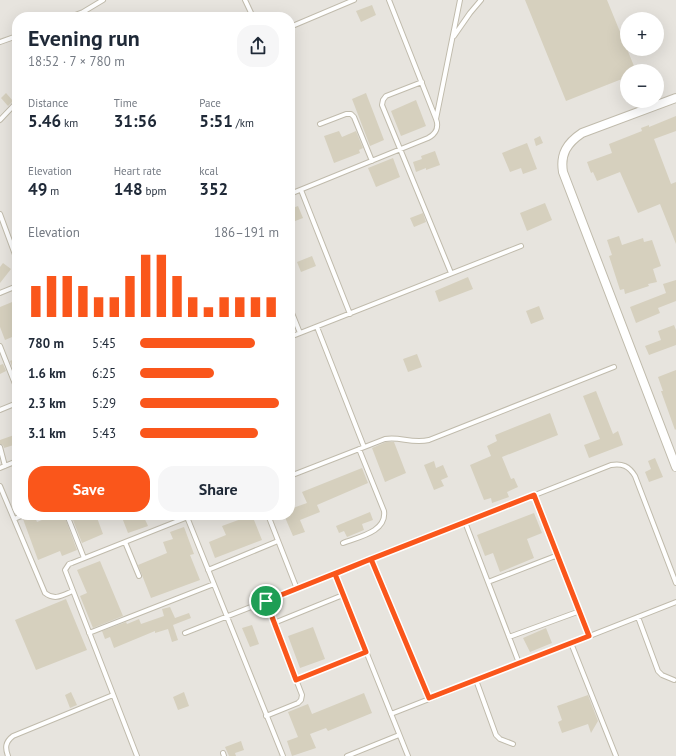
<!DOCTYPE html>
<meta charset="utf-8">
<style>
:root{--surface:#fff;--page:#f6f6f7;--text:#1f2937;--muted:#747a83;--accent:#fa561b}
body{margin:0;font-family:"PT Sans",sans-serif;background:var(--page);color:var(--text);height:100vh;display:flex;flex-direction:column;font-size:15px;white-space:nowrap}
*{box-sizing:border-box;margin:0}
p{font-size:13px;color:var(--muted)}
.icon{flex:none;width:22px;height:22px;fill:none;stroke:currentColor;stroke-width:2;stroke-linecap:round;stroke-linejoin:round}
.map{position:relative;flex:1;overflow:hidden}
.details{position:absolute;left:12px;top:12px;width:283px;height:508px;display:flex;flex-direction:column;background:var(--surface);border-radius:16px;box-shadow:0 4px 16px #0002}
.details>*{flex:none}
.buttons{position:absolute;left:620px;top:12px;display:grid;gap:8px}
.buttons a{display:grid;place-items:center;width:44px;height:44px;border-radius:50%;background:var(--surface);box-shadow:0 4px 16px #0002;font-size:20px}
.pin{position:absolute;display:grid;place-items:center;width:34px;height:34px;color:#fff;margin:-17px;border:2px solid #fff;border-radius:50%;box-shadow:0 1px 4px #0007}
.round{display:grid;place-items:center;flex:none;width:42px;height:42px;border-radius:16px;background:var(--page)}
.headline{display:flex;align-items:center;justify-content:space-between;height:68px;padding:0 16px}
h1{font-size:22px;font-weight:600;line-height:30px}
.stats{display:grid;grid-template-columns:repeat(3,1fr);gap:6px;height:68px;padding:4px 16px}
.stats div{display:grid;align-content:center}
.stats b{font-size:17px;font-weight:600}
.stats small{font-size:11px;font-weight:400}
.stats p{font-size:11px}
.chart{height:112px;padding:8px 16px}
.chart p{display:flex;justify-content:space-between}
.chart svg{width:100%;height:72px;margin-top:4px;stroke:var(--accent);stroke-width:6}
.action{display:flex;gap:8px;margin-top:auto;padding:8px 16px}
.action a{flex:1;height:46px;border-radius:16px;background:var(--accent);color:#fff;font-size:16px;font-weight:600;line-height:46px;text-align:center}
.action a+a{background:var(--page);color:var(--text)}
ul{padding:0 16px;list-style:none;font-size:13px}
li{display:grid;grid-template-columns:64px 48px 1fr;align-items:center;height:30px}
li i{height:10px;border-radius:5px;background:var(--accent)}
.map>svg:first-child{display:block}
</style>
<div class="map">
<svg width="676" height="756" viewBox="0 0 676 756">
<rect width="100%" height="100%" fill="#f5f2e9"/>
<path fill="#e7e4de" fill-rule="evenodd" d="M 0,0 L 676,0 L 676,756 L 0,756 ZM 17,17 L 290,17 L 290,515 L 17,515 ZM 627,19 L 657,19 L 657,49 L 627,49 ZM 627,71 L 657,71 L 657,101 L 627,101 Z"/>
<path fill="#d6d0be" d="M 525,0 L 607,0 L 636,71 L 627,71 L 627,77 L 566,101 Z
M 372,5 L 376,15 L 361,22 L 356,11 Z
M 6,93 L 13,101 L 8,106 L 1,98 Z
M 366,93 L 384,140 L 370,146 L 352,99 Z
M 416,100 L 426,126 L 401,136 L 391,111 Z
M 676,116 L 676,131 L 654,139 L 671,184 L 676,182 L 676,244 L 660,204 L 638,213 L 620,172 L 597,181 L 593,172 L 591,173 L 587,162 L 612,153 L 609,144 L 642,131 L 641,128 L 649,125 L 649,127 Z
M 339,131 L 342,137 L 356,131 L 363,148 L 359,150 L 360,153 L 334,163 L 324,136 Z
M 540,136 L 543,143 L 536,146 L 534,139 Z
M 527,143 L 537,169 L 523,174 L 521,168 L 510,172 L 502,153 Z
M 435,151 L 440,165 L 426,170 L 426,168 L 416,172 L 413,162 L 422,159 L 421,156 Z
M 393,158 L 400,177 L 376,187 L 368,168 Z
M 545,203 L 552,220 L 527,231 L 520,213 Z
M 298,206 L 303,218 L 290,223 L 290,209 Z
M 423,213 L 426,222 L 414,227 L 410,218 Z
M 619,236 L 622,245 L 643,238 L 644,242 L 652,240 L 661,266 L 653,269 L 657,282 L 648,284 L 649,286 L 625,294 L 624,289 L 620,290 L 609,256 L 612,255 L 607,240 Z
M 312,256 L 316,266 L 301,272 L 297,262 Z
M 3,263 L 11,269 L 0,283 L 0,267 Z
M 468,277 L 473,289 L 439,302 L 435,291 Z
M 676,280 L 676,301 L 658,308 L 660,313 L 636,323 L 630,307 L 666,293 L 663,284 Z
M 17,300 L 17,335 L 5,340 L 0,327 L 0,307 Z
M 539,306 L 544,319 L 531,324 L 526,311 Z
M 674,325 L 676,330 L 676,345 L 649,355 L 645,346 L 661,340 L 658,331 Z
M 417,354 L 422,367 L 408,372 L 403,359 Z
M 17,358 L 17,367 L 13,369 L 10,361 Z
M 3,364 L 6,371 L 0,374 L 0,365 Z
M 676,370 L 676,429 L 675,430 L 661,391 L 663,391 L 658,377 Z
M 596,391 L 613,434 L 618,431 L 623,445 L 589,458 L 584,445 L 600,439 L 583,396 Z
M 550,413 L 558,435 L 502,457 L 511,479 L 514,478 L 518,487 L 507,492 L 509,497 L 492,503 L 491,498 L 484,500 L 470,465 L 491,456 L 487,446 L 497,441 L 495,435 Z
M 17,434 L 17,444 L 4,448 L 3,445 L 0,444 L 0,440 Z
M 386,442 L 394,442 L 406,473 L 385,482 L 372,448 Z
M 655,458 L 663,477 L 649,482 L 645,472 L 651,469 L 648,461 Z
M 434,461 L 436,468 L 443,465 L 448,477 L 441,480 L 444,486 L 434,490 L 424,465 Z
M 362,468 L 368,483 L 317,505 L 320,512 L 300,520 L 305,532 L 293,536 L 284,515 L 290,515 L 290,509 L 307,503 L 302,492 Z
M 370,512 L 373,520 L 362,524 L 364,530 L 347,537 L 344,531 L 339,533 L 336,526 Z
M 534,513 L 542,533 L 527,539 L 534,558 L 500,572 L 493,553 L 485,556 L 477,535 Z
M 27,515 L 34,515 L 37,522 L 54,515 L 64,515 L 77,550 L 62,556 L 60,551 L 38,560 L 23,519 L 26,517 Z
M 71,515 L 96,515 L 103,534 L 82,543 Z
M 121,515 L 143,515 L 148,526 L 128,533 Z
M 252,515 L 262,540 L 215,558 L 209,542 L 226,535 L 222,526 Z
M 184,527 L 194,554 L 190,555 L 200,580 L 151,598 L 138,565 L 167,553 L 163,542 L 173,539 L 170,532 Z
M 100,561 L 123,616 L 93,628 L 80,596 L 87,593 L 77,570 Z
M 66,599 L 87,650 L 36,670 L 15,620 Z
M 170,607 L 175,618 L 189,613 L 191,618 L 173,625 L 178,640 L 172,642 L 168,629 L 155,633 L 155,631 L 114,648 L 110,637 L 105,639 L 102,631 L 126,622 L 127,624 L 139,619 L 141,624 L 164,616 L 162,609 Z
M 252,625 L 259,644 L 250,647 L 242,628 Z
M 313,627 L 325,659 L 300,668 L 288,636 Z
M 546,628 L 552,643 L 530,652 L 523,638 Z
M 71,692 L 77,705 L 70,708 L 65,695 Z
M 184,692 L 189,706 L 178,710 L 173,697 Z
M 364,693 L 372,713 L 328,731 L 326,728 L 310,734 L 316,748 L 292,756 L 287,741 L 298,737 L 288,712 L 308,704 L 312,714 Z
M 588,695 L 598,721 L 591,733 L 588,724 L 562,733 L 558,722 L 562,720 L 557,706 Z
M 241,741 L 244,750 L 235,753 L 236,756 L 229,756 L 225,747 Z"/>
<g fill="none" stroke-linecap="round" stroke-linejoin="round">
<defs>
<path id="lane" d="M 245,0 L 253,17
M 70,17 L 83,12 L 103,0
M 290,27 L 354,0
M 454,36 L 470,13 L 481,0
M 0,42 L 17,36
M 422,82 L 386,96 L 383,100 L 382,105 L 451,273
M 436,119 L 460,0
M 0,120 L 17,102
M 320,124 L 346,114 L 351,114 L 354,117 L 372,161
M 301,190 L 350,314
M 290,194 L 428,138 C 436,134 439,127 436,119 L 389,0
M 0,214 L 17,260
M 0,293 L 17,286
M 290,308 L 300,333
M 317,327 L 364,447
M 290,337 L 521,246
M 0,346 L 17,389
M 0,410 L 17,403
M 0,447 L 5,466
M 0,468 L 17,461
M 290,476 L 385,439 C 400,436 411,444 429,440 L 614,367
M 0,486 L 45,593 C 55,601 63,595 73,591
M 534,495 L 589,636
M 67,515 L 84,558
M 268,515 L 297,589
M 187,517 L 283,756
M 14,519 L 24,515
M 465,522 L 519,663
M 125,542 L 139,576
M 343,543 C 358,537 387,532 384,511 L 359,449
M 371,559 L 429,698
M 208,570 L 278,541
M 335,574 L 408,756
M 488,582 L 558,555
M 266,601 L 302,695 L 301,700 L 298,703 L 266,716
M 638,617 L 658,671 L 662,675 L 674,680
M 274,623 L 343,595
M 89,633 L 214,584
M 185,633 L 611,465 C 622,463 629,466 635,476 L 676,583
M 509,637 L 580,611
M 571,643 L 616,756
M 296,680 L 366,651
M 476,680 L 496,735 L 500,739 L 513,744
M 391,714 L 676,602
M 223,753 L 224,756
M 8,756 C 5,748 5,742 13,736 L 113,695
M 137,756 L 65,570 L 69,564 L 72,563 L 193,515
M 347,756 L 399,735"/>
<path id="street" d="M 676,98 L 582,133 C 567,143 560,154 563,172 L 676,467"/>
</defs>
<use href="#lane" stroke="#c0bbac" stroke-width="6"/>
<use href="#street" stroke="#c0bbac" stroke-width="10"/>
<use href="#lane" stroke="#fff" stroke-width="4"/>
<use href="#street" stroke="#fff" stroke-width="8"/>
</g>
<g fill="none" stroke-linecap="round" stroke-linejoin="round">
<defs>
<path id="route" d="M 266,601 L 296,680 L 366,652 L 335,574 L 371,559 L 429,698 L 589,636 L 534,495 C 445,530 355,565 266,601"/>
</defs>
<use href="#route" stroke="#fff" stroke-width="8"/>
<use href="#route" stroke="#fa561b" stroke-width="5"/>
</g>
</svg>
<div class="buttons">
<a>+</a>
<a>−</a>
</div>
<div class="pin" style="left:266px;top:601px;background:#1e9e55"><svg class="icon" aria-label="arrive" viewBox="0 0 24 24"><path d="M6 21V4h12l-3 4 3 4H6"/></svg></div>
<section class="details">
<div class="headline"><div><h1>Evening run</h1><p>18:52 · 7 × 780 m</p></div><a class="round"><svg class="icon" aria-label="share" viewBox="0 0 24 24"><path d="M12 15V3M7 8l5-5 5 5M5 13v7h14v-7"/></svg></a></div>
<div class="stats">
<div><p>Distance</p><b>5.46<small> km</small></b></div>
<div><p>Time</p><b>31:56</b></div>
<div><p>Pace</p><b>5:51<small> /km</small></b></div>
</div>
<div class="stats">
<div><p>Elevation</p><b>49<small> m</small></b></div>
<div><p>Heart rate</p><b>148<small> bpm</small></b></div>
<div><p>kcal</p><b>352</b></div>
</div>
<div class="chart"><p><span>Elevation</span>186–191 m</p>
<svg viewBox="0 0 160 44" preserveAspectRatio="none"><path d="M5 44V25M15 44V19M25 44V19M35 44V25M45 44V32M55 44V32M65 44V19M75 44V6M85 44V6M95 44V19M105 44V32M115 44V38M125 44V32M135 44V32M145 44V32M155 44V32"/></svg>
</div>
<ul>
<li><b>780 m</b>5:45<i style="width:83%"></i></li>
<li><b>1.6 km</b>6:25<i style="width:53%"></i></li>
<li><b>2.3 km</b>5:29<i style="width:100%"></i></li>
<li><b>3.1 km</b>5:43<i style="width:85%"></i></li>
</ul>
<div class="action"><a>Save</a><a>Share</a></div>
</section>
</div>
